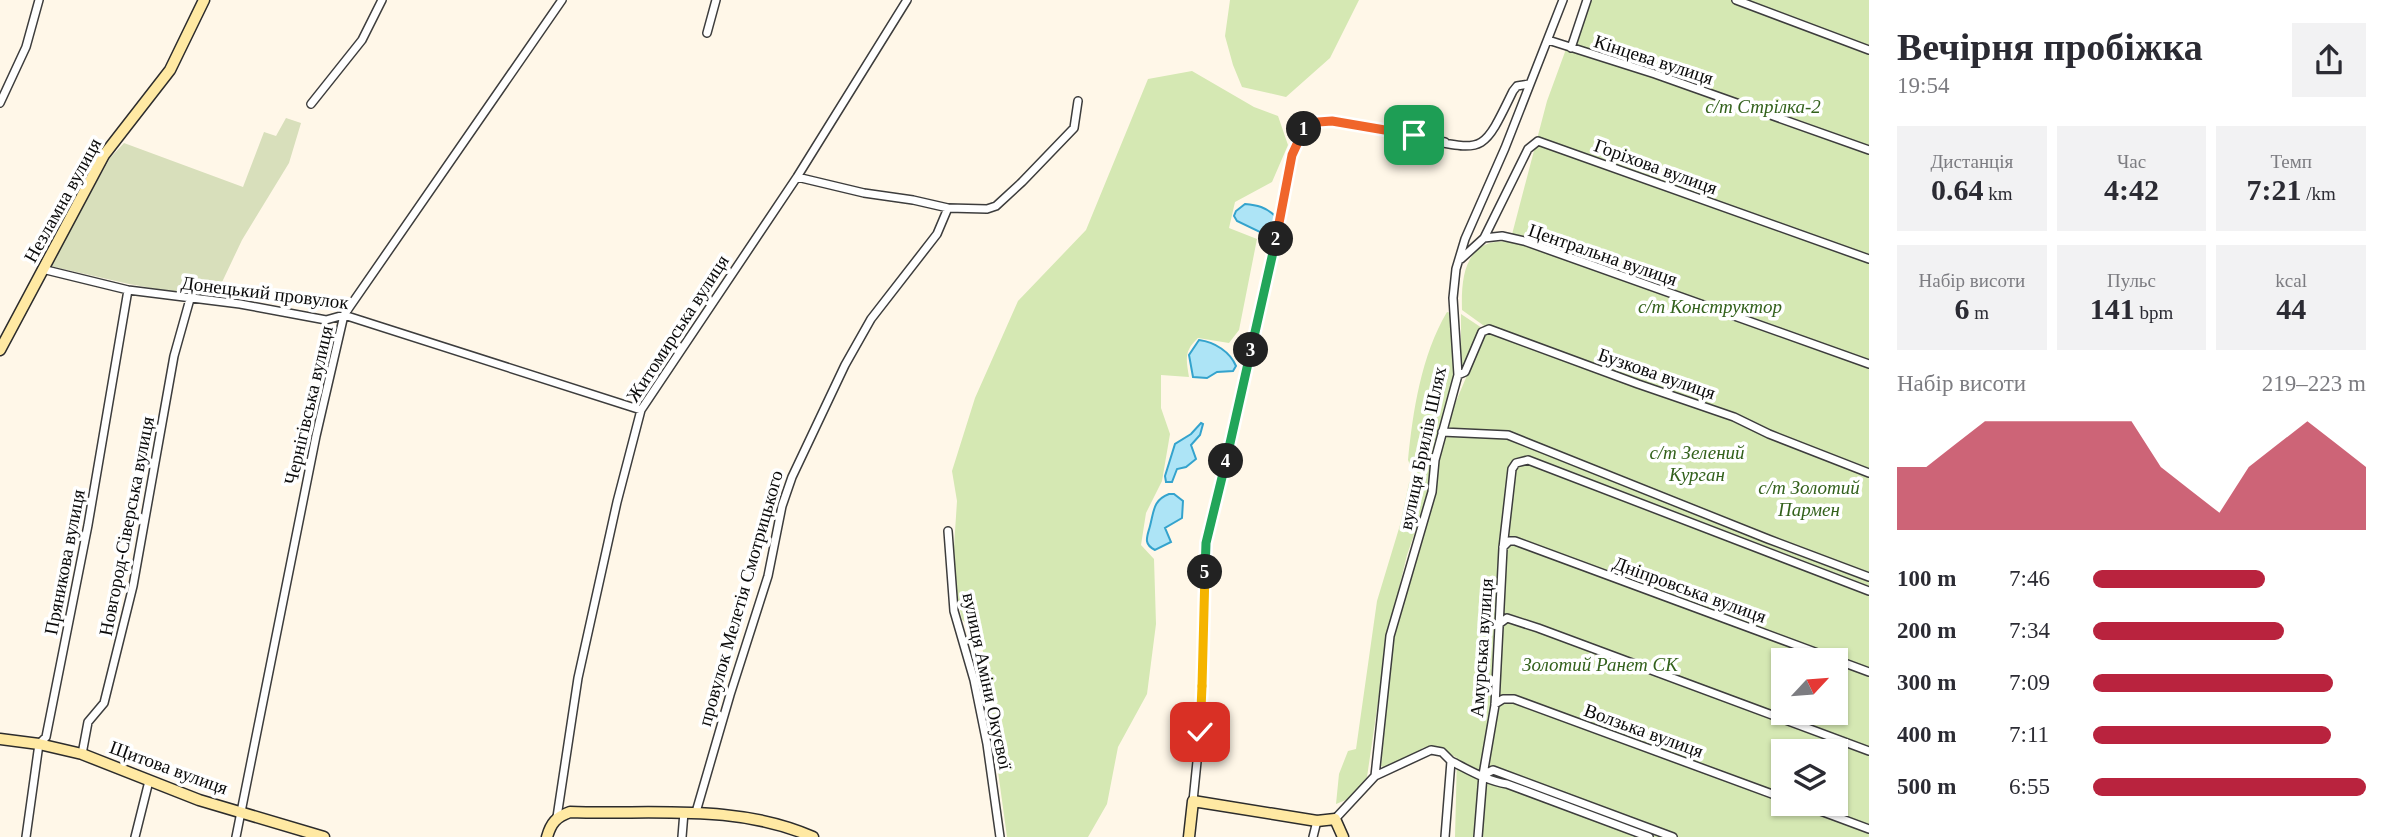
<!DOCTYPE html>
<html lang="uk">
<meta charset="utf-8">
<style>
:root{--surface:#fff;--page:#f2f2f3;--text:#2b2b33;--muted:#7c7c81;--accent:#b9233e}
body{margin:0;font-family:"Times New Roman",serif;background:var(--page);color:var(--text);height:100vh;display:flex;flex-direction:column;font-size:26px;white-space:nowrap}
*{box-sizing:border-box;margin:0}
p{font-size:23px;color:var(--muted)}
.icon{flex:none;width:38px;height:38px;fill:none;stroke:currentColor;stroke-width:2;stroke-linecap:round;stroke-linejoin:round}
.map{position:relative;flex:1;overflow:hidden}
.side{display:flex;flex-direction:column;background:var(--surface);width:525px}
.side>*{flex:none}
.needle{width:46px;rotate:64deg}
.tools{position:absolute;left:1771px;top:648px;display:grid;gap:14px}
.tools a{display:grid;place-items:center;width:77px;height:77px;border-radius:0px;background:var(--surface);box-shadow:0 2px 5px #0004;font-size:35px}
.pin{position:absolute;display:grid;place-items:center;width:60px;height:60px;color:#fff;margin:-30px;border-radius:14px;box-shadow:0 4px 10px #0006}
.km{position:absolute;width:35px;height:35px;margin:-18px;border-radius:50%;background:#222;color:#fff;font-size:19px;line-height:35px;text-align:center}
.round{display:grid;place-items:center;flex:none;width:74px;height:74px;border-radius:0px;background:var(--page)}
.overview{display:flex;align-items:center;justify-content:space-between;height:119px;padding:0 28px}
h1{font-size:38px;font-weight:700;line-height:52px}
.stats{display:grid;grid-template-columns:repeat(3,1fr);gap:10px;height:119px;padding:7px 28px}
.stats div{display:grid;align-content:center;border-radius:0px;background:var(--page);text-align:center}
.stats b{font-size:30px;font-weight:700}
.stats small{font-size:19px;font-weight:400}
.stats p{font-size:19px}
.chart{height:196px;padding:14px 28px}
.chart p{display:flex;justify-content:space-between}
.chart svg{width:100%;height:126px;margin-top:7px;fill:var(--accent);opacity:.7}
ul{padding:0 28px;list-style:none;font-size:23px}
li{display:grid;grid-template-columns:112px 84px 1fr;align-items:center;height:52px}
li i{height:18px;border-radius:9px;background:var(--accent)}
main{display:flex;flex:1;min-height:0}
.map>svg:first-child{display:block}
</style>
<main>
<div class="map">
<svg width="1869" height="837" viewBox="0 0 1869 837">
<rect width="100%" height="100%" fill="#fff7e8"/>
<path fill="#d5e8b3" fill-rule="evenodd" d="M 1230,0 L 1359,0 L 1330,58 L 1286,97 L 1242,87 L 1233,65 L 1225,36 Z
M 1584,0 L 1869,0 L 1869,586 L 1746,541 L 1869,588 L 1869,837 L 1455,837 L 1457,758 L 1436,746 L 1422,748 L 1423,751 L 1385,768 L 1381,766 L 1393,635 L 1419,549 L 1449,418 L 1487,328 L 1462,310 C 1461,276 1465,237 1510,242 L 1547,101 ZM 1783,660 L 1836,660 L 1836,712 L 1783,712 ZM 1783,751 L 1836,751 L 1836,803 L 1783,803 Z
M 1192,71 L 1254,107 L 1278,116 L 1288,145 L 1272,182 L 1235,202 L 1229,228 L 1257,239 L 1239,330 L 1229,343 L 1198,338 C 1184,351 1186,359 1189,377 L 1161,375 L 1161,408 L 1170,434 L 1162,481 L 1146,513 L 1141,545 L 1154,559 L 1156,624 L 1147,694 L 1118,747 L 1107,804 L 1088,837 L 1007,837 L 994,742 L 981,681 L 983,651 L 975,629 L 962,620 L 955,587 L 954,547 L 957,501 L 952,471 L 975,398 L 1018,301 L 1086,230 L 1148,79 Z
M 1447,312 L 1451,313 L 1454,377 L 1434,457 L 1415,468 L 1410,465 L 1408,460 C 1413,411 1421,356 1447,312 Z
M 1461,314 L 1482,328 L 1463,370 L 1461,362 Z
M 1428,464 L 1431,465 L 1430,489 L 1407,555 L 1388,634 L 1367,777 L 1351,798 L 1336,804 L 1339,774 L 1348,751 L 1356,749 L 1377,601 L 1400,525 L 1409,483 L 1417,472 Z"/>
<path fill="#d8dfbb" d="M 286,118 L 301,123 L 289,163 L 242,240 L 214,299 L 129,284 L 50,266 L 110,158 L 124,143 L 243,187 L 264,132 L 276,136 Z"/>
<path fill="#ade4f6" stroke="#34a3cd" stroke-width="2" d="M 1245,204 C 1257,205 1266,207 1275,216 L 1274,231 L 1266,235 L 1237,221 L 1234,216 L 1236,211 Z
M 1199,340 C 1215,342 1230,352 1236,366 L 1233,371 L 1217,372 L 1207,378 L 1193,377 L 1189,355 Z
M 1201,423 L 1203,424 L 1200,435 L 1191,445 L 1196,459 L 1186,467 L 1177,469 L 1172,482 L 1166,482 L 1165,476 L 1175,444 L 1191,434 Z
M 1169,494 L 1174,494 L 1183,501 L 1182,518 L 1165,528 L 1171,542 L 1155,550 C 1143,544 1147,537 1150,526 C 1154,511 1153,500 1169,494 Z"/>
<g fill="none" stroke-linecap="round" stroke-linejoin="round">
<defs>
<path id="street" d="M 1736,0 L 1869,50
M 707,33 L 716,0
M 1548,40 L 1655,74 L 1869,150
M 1571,48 L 1587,0
M 0,103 L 26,47 L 39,0
M 311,104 L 362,40 L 382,0
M 1415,137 L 1445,142
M 1414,138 C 1485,150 1481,157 1513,91 L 1517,86 L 1529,84
M 797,177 L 864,193 L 913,200 L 948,208 L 987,209 L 996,206 L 1022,182 L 1074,128 L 1078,101
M 1484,238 L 1502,236 L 1524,241 L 1869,364
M 1461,259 L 1484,238 L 1528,149 L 1538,141 L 1869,259
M 42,269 L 128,290 L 240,304 L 326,320 L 344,315 L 641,410
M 1458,375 L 1465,372 L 1482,332 L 1489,329 L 1638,384 L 1734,417 L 1769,434 L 1869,473
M 1442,432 L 1508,435 L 1768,539 L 1869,577
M 948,531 L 954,611 L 974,680 L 987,744 L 1000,837
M 1503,547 L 1509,541 L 1515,541 L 1869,672
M 1499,624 L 1507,618 L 1538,628 L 1869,751
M 1495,704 L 1503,699 L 1514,699 L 1783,798
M 82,754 L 88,722 L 104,703 L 133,586 L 174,356 L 190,299
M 1483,775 L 1493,770 L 1673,837
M 1375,776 L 1431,750 L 1442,752 L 1451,761
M 1193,801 L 1200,732 L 1206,543 L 1279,227 L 1292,154 L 1305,128 L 1318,122 L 1332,121 L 1418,136
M 1799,803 L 1869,829
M 696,812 L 730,695 L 768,576 L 782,506 L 792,477 L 845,365 L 871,319 L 937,234 L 948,208
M 557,817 L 578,678 L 617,502 L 641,410 L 797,177 L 907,0
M 1335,819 L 1375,776 L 1390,636 L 1432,492 L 1435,460 L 1458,375 L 1453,298 L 1456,269 L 1465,239 L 1505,148 L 1563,0
M 26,837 L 39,744 L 46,737 L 88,525 L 128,290
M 135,837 L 149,781
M 236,837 L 316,436 L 344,315 L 562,0
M 682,837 L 684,812
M 1313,837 L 1317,821
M 1445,837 L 1451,761 C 1469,770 1487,781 1507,784 L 1649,837
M 1478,837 L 1483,775 L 1495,705 L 1503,548 L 1512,469 L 1516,463 L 1528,460 L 1869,591"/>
<path id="secondary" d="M 0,350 L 104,155 L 170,70 L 204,0
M 0,739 L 39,744 L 82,754 L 199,800 L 324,837
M 547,837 C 551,823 556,817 570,812 C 652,815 736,803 813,837
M 1189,837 L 1193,801 L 1317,821 L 1335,819 L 1343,837"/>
</defs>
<use href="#street" stroke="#3d3d3d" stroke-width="10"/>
<use href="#secondary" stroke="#2c2c2c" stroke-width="13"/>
<use href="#street" stroke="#fff" stroke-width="7"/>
<use href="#secondary" stroke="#ffe9a3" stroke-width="10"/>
</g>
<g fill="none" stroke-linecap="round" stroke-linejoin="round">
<defs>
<path id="split-1" d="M 1304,129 L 1318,122 L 1332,121 L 1414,135"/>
<path id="split-2" d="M 1276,239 L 1292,155 L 1304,129"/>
<path id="split-3" d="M 1251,350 L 1276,239"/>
<path id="split-4" d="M 1226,461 L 1251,350"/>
<path id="split-5" d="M 1205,572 L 1206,543 L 1226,461"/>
<path id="split-6" d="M 1202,686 L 1205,572"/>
<path id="split-7" d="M 1200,732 L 1202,686"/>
</defs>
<use href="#split-1" stroke="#fff" stroke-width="14"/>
<use href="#split-2" stroke="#fff" stroke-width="14"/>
<use href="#split-3" stroke="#fff" stroke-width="14"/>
<use href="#split-4" stroke="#fff" stroke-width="14"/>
<use href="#split-5" stroke="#fff" stroke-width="14"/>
<use href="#split-6" stroke="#fff" stroke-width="14"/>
<use href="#split-7" stroke="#fff" stroke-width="14"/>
<use href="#split-1" stroke="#f0652b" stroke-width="9"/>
<use href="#split-2" stroke="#f0652b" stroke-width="9"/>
<use href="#split-3" stroke="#22a559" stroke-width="9"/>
<use href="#split-4" stroke="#22a559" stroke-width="9"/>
<use href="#split-5" stroke="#22a559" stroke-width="9"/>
<use href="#split-6" stroke="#f5b400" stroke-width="9"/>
<use href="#split-7" stroke="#f5b400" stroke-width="9"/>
</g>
<g text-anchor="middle" stroke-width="7" stroke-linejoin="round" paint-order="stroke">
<g font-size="19" fill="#0a0a0a" stroke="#fff">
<text transform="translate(1654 59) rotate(18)" y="7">Кінцева вулиця</text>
<text transform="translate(1656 166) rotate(20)" y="7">Горіхова вулиця</text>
<text transform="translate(62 200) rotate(-61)" y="7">Незламна вулиця</text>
<text transform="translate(1603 254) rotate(19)" y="7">Центральна вулиця</text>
<text transform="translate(265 292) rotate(7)" y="7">Донецький провулок</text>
<text transform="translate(677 328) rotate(-57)" y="7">Житомирська вулиця</text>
<text transform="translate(1657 373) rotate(19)" y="7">Бузкова вулиця</text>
<text transform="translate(308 405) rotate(-77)" y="7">Чернігівська вулиця</text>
<text transform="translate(1422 448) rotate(-78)" y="7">вулиця Брилів Шлях</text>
<text transform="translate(126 526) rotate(-79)" y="7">Новгород-Сіверська вулиця</text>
<text transform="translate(64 562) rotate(-79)" y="7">Пряникова вулиця</text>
<text transform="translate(1690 589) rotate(20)" y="7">Дніпровська вулиця</text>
<text transform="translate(740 598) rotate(-74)" y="7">провулок Мелетія Смотрицького</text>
<text transform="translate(1481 648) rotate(-86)" y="7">Амурська вулиця</text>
<text transform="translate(988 681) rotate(78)" y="7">вулиця Аміни Окуєвої</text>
<text transform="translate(1644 730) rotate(20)" y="7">Волзька вулиця</text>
<text transform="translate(169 767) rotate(20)" y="7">Щитова вулиця</text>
</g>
<g font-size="19" font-style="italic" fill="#33611c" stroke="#fff">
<text x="1763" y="113">с/т Стрілка-2</text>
<text x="1710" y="313">с/т Конструктор</text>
<text x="1697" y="459">с/т Зелений<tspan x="1697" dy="22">Курган</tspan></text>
<text x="1809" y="494">с/т Золотий<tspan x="1809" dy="22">Пармен</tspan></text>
<text x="1600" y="671">Золотий Ранет СК</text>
</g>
</g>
</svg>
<div class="tools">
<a><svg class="needle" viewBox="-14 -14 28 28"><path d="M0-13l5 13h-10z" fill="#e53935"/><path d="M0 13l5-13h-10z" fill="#7c7c81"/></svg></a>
<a><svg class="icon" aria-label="layers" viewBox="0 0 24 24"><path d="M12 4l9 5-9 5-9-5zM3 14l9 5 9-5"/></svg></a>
</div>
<div class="pin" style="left:1414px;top:135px;background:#1e9e55"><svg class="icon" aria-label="arrive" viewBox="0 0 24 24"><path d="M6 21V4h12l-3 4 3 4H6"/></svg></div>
<div class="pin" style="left:1200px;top:732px;background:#d93025"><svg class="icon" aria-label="check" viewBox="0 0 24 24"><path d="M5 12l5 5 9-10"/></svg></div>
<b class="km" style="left:1304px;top:129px">1</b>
<b class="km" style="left:1276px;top:239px">2</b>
<b class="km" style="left:1251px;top:350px">3</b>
<b class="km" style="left:1226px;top:461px">4</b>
<b class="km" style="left:1205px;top:572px">5</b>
</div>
<section class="side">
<div class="overview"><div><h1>Вечірня пробіжка</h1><p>19:54</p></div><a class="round"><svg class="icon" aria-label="share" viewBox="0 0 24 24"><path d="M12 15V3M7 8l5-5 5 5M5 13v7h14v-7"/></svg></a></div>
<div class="stats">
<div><p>Дистанція</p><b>0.64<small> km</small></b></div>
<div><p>Час</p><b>4:42</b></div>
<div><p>Темп</p><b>7:21<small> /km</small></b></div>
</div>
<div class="stats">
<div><p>Набір висоти</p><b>6<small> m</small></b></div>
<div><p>Пульс</p><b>141<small> bpm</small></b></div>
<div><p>kcal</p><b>44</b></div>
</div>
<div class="chart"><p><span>Набір висоти</span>219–223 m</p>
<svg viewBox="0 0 160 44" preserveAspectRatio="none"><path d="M0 44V22L10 22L20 14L30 6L40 6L50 6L60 6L70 6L80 6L90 22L100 30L110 38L120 22L130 14L140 6L150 14L160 22V44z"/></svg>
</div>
<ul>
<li><b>100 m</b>7:46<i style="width:63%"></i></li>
<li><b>200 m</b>7:34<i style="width:70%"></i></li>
<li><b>300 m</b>7:09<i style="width:88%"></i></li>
<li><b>400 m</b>7:11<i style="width:87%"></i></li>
<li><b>500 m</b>6:55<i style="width:100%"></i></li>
</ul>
</section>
</main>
